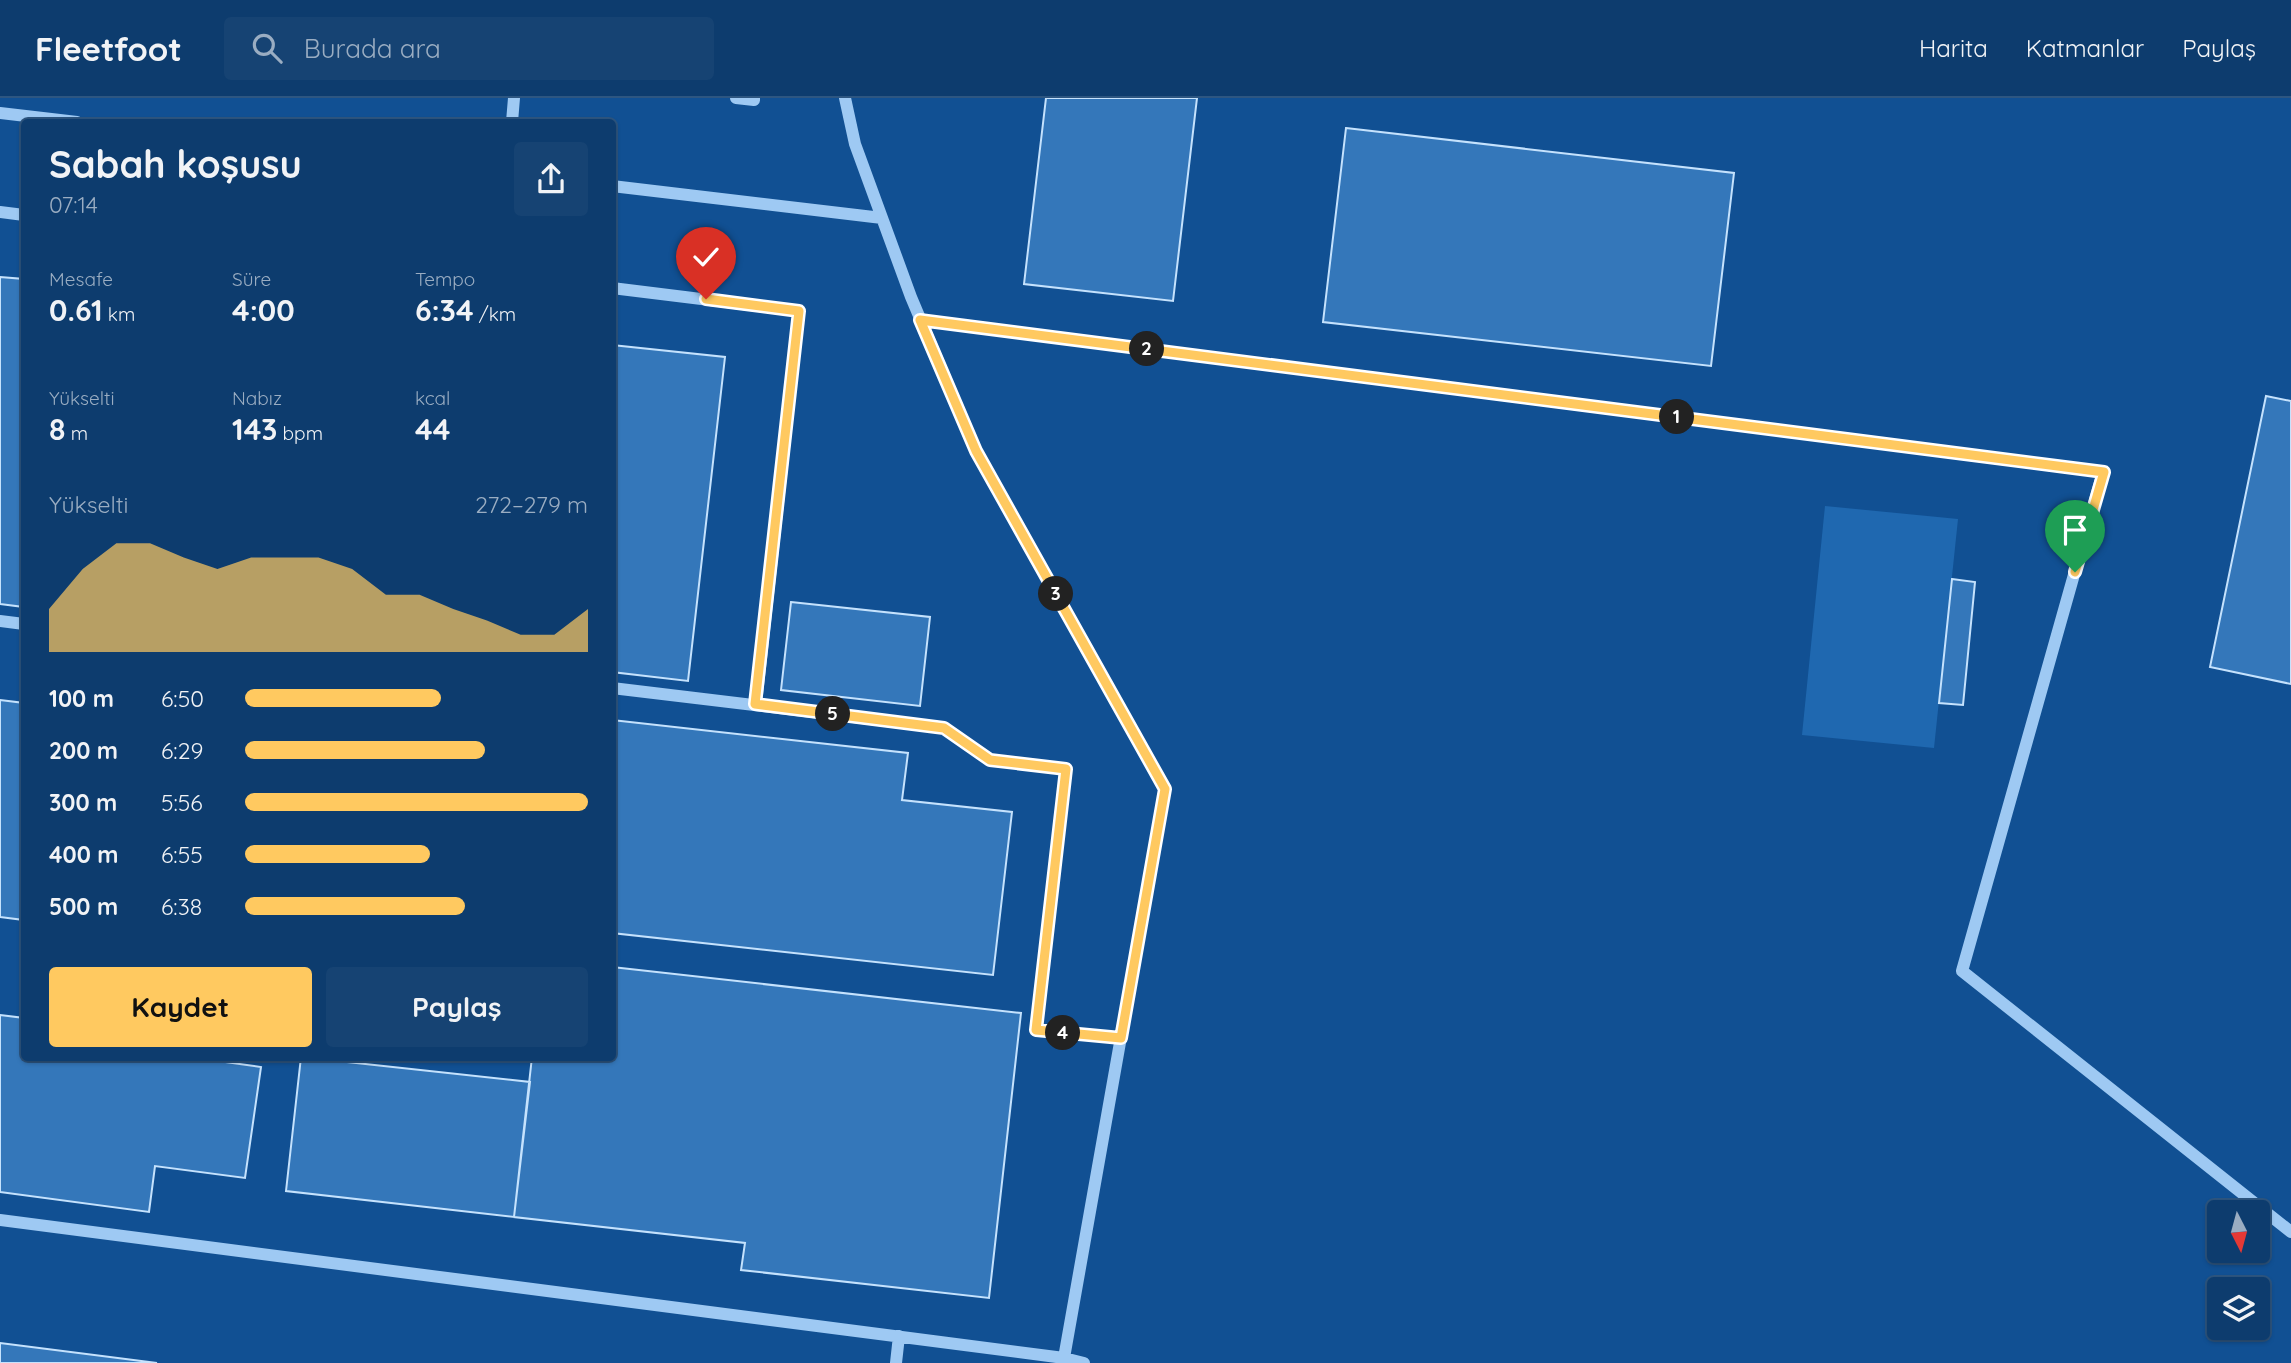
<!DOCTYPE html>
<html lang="tr">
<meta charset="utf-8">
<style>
:root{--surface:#0d3c6e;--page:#164373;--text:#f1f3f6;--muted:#9aadc2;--line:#2d5681;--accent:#ffc960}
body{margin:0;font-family:Quicksand,sans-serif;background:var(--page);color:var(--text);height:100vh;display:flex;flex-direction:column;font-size:26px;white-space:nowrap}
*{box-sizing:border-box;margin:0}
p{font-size:23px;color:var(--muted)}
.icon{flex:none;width:38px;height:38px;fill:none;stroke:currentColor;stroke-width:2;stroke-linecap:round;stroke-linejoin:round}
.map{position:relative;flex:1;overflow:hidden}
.side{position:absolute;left:21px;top:21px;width:595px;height:942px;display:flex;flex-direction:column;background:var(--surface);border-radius:7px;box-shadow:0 2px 5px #0004,0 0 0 2px var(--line)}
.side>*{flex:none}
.needle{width:46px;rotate:174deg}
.controls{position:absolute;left:2207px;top:1102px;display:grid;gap:14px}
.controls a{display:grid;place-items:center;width:63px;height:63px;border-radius:7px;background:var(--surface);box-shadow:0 2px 5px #0004,0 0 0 2px var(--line);font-size:35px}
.pin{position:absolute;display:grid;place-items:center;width:60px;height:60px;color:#fff;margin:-72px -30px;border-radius:50% 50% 50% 0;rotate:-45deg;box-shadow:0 0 7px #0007}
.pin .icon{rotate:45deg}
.km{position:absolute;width:35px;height:35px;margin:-18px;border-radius:50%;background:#222;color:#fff;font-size:19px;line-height:35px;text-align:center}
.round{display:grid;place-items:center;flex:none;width:74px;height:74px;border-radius:7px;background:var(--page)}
.overview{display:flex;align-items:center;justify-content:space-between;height:119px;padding:0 28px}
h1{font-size:38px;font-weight:800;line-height:52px}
.stats{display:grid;grid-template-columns:repeat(3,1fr);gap:10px;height:119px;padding:7px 28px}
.stats div{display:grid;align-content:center}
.stats b{font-size:30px;font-weight:800}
.stats small{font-size:19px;font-weight:400}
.stats p{font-size:19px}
.chart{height:196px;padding:14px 28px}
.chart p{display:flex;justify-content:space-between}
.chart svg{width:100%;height:126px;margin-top:7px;fill:var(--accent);opacity:.7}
.primary-button{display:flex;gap:14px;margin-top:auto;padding:14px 28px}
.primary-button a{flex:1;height:80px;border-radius:7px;background:var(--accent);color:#111;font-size:28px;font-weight:800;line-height:80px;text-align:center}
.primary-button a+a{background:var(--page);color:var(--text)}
ul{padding:0 28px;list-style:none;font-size:23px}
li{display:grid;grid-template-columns:112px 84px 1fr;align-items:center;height:52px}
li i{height:18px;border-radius:9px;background:var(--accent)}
header{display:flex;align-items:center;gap:42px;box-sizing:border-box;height:98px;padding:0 35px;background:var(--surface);border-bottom:2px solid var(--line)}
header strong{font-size:33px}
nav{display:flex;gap:38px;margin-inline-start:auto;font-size:24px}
.search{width:490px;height:63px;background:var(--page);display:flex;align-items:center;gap:18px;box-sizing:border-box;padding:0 24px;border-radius:7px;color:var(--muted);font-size:26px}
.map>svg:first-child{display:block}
</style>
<header>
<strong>Fleetfoot</strong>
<div class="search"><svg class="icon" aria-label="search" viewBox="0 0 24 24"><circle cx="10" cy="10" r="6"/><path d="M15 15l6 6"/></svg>Burada ara</div>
<nav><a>Harita</a><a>Katmanlar</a><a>Paylaş</a></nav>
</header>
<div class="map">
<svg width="2291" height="1265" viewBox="0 0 2291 1265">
<rect width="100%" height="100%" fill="#115093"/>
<path fill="#1f68b0" d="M 1825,408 L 1958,421 L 1934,650 L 1802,637 Z"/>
<path fill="#3477ba" stroke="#c5e2fd" stroke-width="2" d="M 1046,0 L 1197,0 L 1173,203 L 1024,186 Z
M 1346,30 L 1734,75 L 1711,268 L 1323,224 Z
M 0,179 L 24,181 L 24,509 L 0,506 Z
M 612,247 L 725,259 L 688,583 L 612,574 Z
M 2266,298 L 2291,303 L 2291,586 L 2210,569 Z
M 1952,481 L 1975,484 L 1963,607 L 1939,605 Z
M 791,504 L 930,519 L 920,608 L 781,592 Z
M 0,602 L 24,605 L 24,822 L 0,819 Z
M 612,622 L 908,655 L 902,702 L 1012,714 L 993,877 L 612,835 Z
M 612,869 L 1021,915 L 989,1200 L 741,1172 L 745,1145 L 514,1119 L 532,959 L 612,959 Z
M 0,917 L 24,920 L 24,959 L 189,959 L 261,969 L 245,1080 L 155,1068 L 149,1114 L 0,1094 Z
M 301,959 L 530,984 L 514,1119 L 286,1093 Z
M 0,1245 L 157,1265 L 0,1265 Z"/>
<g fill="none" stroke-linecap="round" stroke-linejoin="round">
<path stroke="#9ec9f3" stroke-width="12" d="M 736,0 L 754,2 L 754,0
M 845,0 L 855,46 L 911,199 L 976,353 L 1165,691 L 1064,1260
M 0,15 L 77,24
M 512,24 L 514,0
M 612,88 L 882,120
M 0,114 L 24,117
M 612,190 L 799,213 L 756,606
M 920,222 L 2103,374 L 1962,873 L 2291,1134
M 0,523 L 24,526
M 612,590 L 944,630 L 990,662 L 1066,671 L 1036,932 L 1121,940
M 0,1122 L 1064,1260 L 1084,1265
M 896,1265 L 899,1238"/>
</g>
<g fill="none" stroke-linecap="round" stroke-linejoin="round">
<defs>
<path id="route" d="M 706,201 L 799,213 L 755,606 L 944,630 L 990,662 L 1066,671 L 1036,932 L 1121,940 L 1165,691 L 976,353 L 920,222 L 2104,374 L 2075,474"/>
</defs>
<use href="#route" stroke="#fff" stroke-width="14"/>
<use href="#route" stroke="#ffc960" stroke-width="9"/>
</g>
</svg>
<div class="controls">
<a><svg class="needle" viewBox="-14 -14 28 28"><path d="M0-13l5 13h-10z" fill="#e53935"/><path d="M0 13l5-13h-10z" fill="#9aadc2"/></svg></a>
<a><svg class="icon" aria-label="layers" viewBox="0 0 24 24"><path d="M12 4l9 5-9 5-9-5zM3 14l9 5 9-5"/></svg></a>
</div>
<div class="pin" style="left:2075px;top:474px;background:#1e9e55"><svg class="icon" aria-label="arrive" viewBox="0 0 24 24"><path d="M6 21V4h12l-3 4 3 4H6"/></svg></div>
<div class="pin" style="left:706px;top:201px;background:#d93025"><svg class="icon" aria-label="check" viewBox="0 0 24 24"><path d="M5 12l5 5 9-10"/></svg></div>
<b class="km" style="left:1677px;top:319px">1</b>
<b class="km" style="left:1147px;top:251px">2</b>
<b class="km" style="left:1056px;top:496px">3</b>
<b class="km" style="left:1063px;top:935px">4</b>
<b class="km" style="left:833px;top:616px">5</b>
<section class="side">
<div class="overview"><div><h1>Sabah koşusu</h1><p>07:14</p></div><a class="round"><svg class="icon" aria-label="share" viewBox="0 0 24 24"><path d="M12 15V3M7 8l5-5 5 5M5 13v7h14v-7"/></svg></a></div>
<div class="stats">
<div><p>Mesafe</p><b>0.61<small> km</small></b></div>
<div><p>Süre</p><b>4:00</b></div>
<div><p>Tempo</p><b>6:34<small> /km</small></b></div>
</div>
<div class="stats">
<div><p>Yükselti</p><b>8<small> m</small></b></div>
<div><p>Nabız</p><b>143<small> bpm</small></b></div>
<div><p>kcal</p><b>44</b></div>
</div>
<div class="chart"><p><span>Yükselti</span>272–279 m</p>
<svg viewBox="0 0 160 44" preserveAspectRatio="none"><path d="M0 44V29L10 15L20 6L30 6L40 11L50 15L60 11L70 11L80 11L90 15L100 24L110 24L120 29L130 33L140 38L150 38L160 29V44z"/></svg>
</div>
<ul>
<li><b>100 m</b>6:50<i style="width:57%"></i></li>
<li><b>200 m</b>6:29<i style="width:70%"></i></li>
<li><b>300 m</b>5:56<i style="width:100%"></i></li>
<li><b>400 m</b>6:55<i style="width:54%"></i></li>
<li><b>500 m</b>6:38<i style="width:64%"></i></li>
</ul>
<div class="primary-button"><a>Kaydet</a><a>Paylaş</a></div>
</section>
</div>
